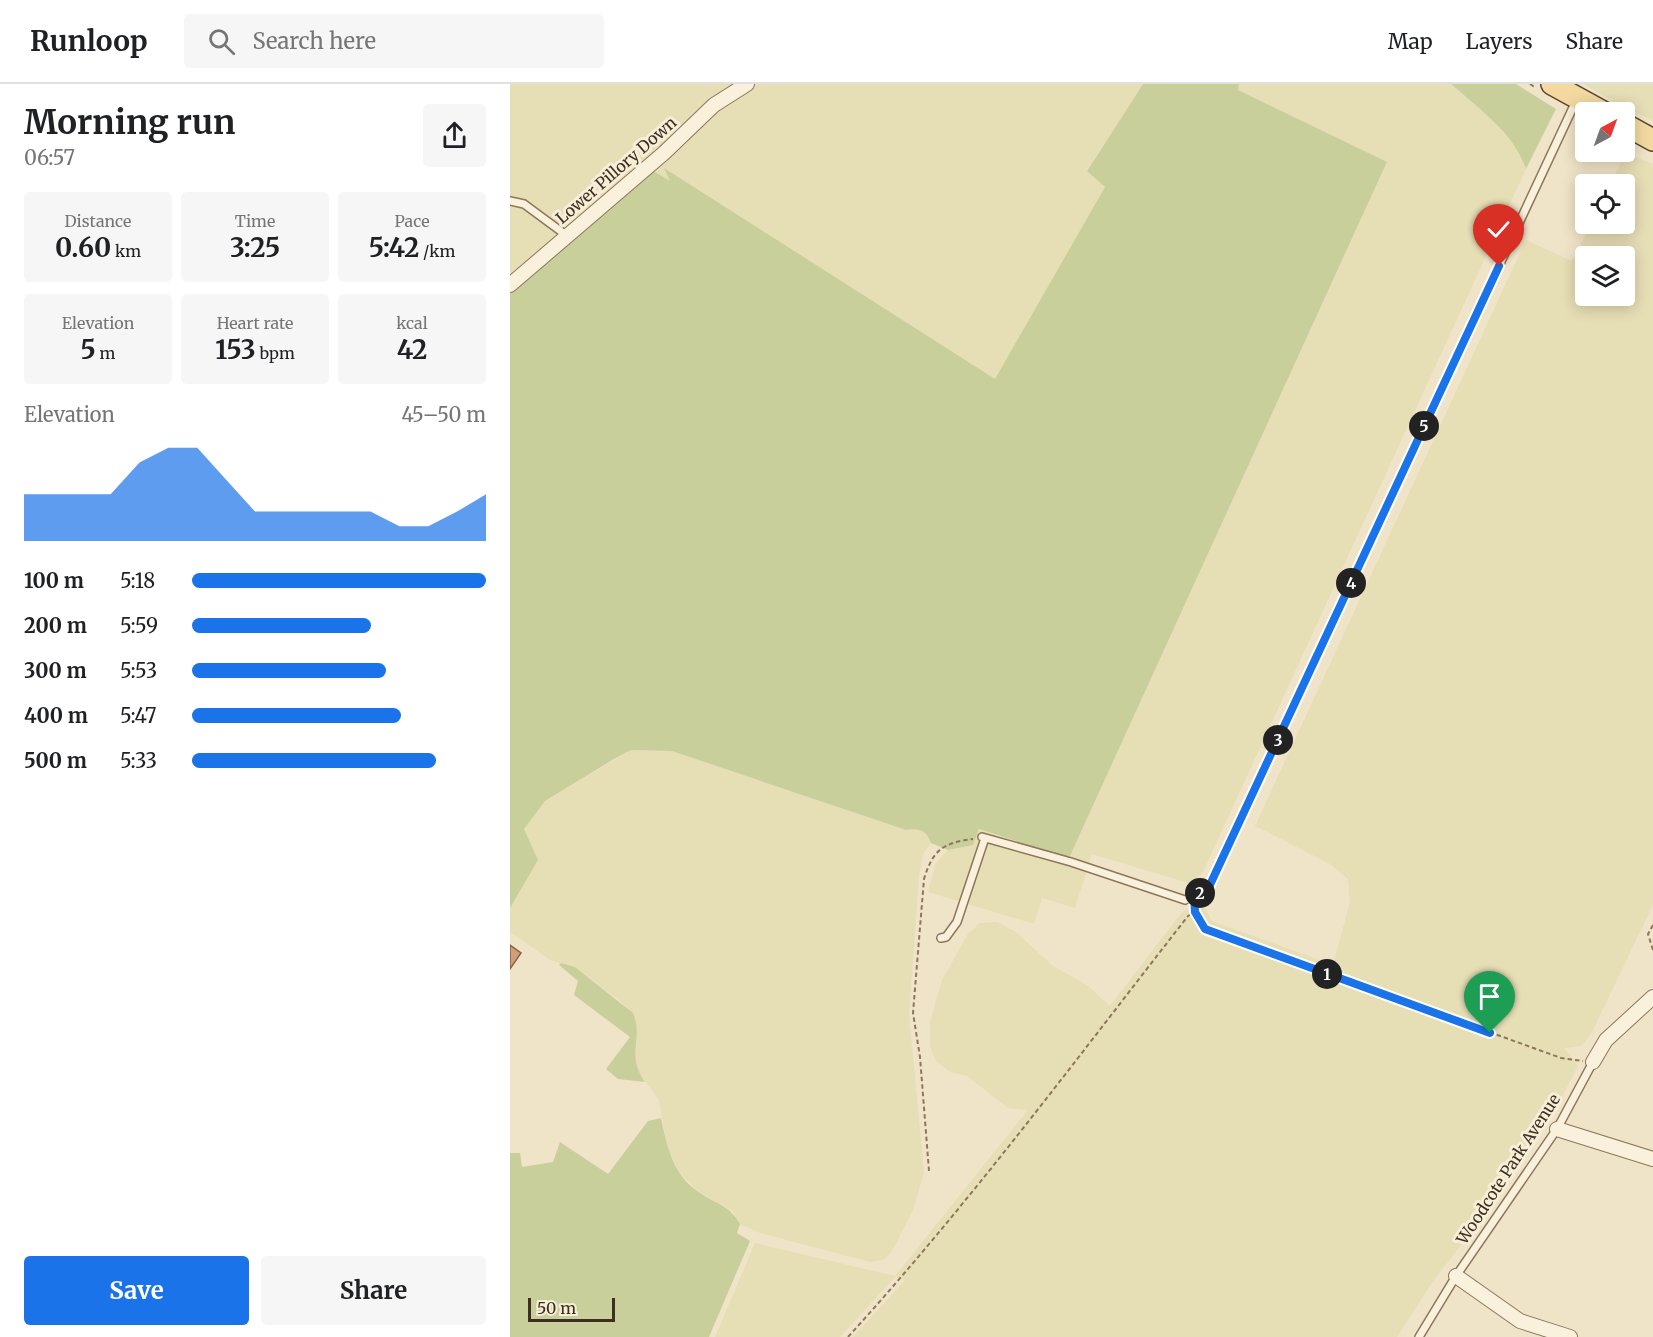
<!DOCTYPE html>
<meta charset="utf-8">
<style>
:root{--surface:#fff;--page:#f6f6f6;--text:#202124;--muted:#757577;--line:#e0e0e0;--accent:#1a73e8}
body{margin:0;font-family:Merriweather,serif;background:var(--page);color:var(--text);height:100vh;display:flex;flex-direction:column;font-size:22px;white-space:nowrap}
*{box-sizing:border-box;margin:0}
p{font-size:20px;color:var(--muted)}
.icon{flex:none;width:33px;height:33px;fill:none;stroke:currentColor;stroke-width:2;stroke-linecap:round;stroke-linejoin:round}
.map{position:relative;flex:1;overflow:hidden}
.sheet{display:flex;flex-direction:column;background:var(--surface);width:510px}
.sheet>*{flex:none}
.needle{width:39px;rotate:41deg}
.fabs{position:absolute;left:1065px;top:18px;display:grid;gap:12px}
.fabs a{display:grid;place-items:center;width:60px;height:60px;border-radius:6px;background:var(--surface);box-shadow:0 3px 15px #0003;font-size:30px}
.scale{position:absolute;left:18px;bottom:15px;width:87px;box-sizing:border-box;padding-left:6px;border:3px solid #3d2e20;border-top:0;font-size:16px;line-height:21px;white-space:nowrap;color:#3d2e20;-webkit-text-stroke:4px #f7eed8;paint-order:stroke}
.pin{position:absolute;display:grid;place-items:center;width:51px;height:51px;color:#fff;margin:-62px -26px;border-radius:50% 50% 50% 0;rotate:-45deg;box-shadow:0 0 6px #0007}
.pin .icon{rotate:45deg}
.km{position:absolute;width:30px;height:30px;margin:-15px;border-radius:50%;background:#222;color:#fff;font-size:16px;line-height:30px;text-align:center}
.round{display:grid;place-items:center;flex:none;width:63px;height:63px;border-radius:6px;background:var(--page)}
.summary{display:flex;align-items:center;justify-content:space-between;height:102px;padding:0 24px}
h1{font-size:33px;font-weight:700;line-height:45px}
.stats{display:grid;grid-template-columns:repeat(3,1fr);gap:9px;height:102px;padding:6px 24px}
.stats div{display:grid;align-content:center;border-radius:6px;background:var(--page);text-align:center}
.stats b{font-size:26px;font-weight:700}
.stats small{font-size:16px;font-weight:400}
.stats p{font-size:16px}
.chart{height:168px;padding:12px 24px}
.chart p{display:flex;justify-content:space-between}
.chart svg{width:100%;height:108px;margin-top:6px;fill:var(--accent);opacity:.7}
.button{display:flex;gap:12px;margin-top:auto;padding:12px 24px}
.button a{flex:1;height:69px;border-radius:6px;background:var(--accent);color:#fff;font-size:24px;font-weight:700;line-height:69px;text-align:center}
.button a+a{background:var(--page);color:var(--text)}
ul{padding:0 24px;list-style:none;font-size:20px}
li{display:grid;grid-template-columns:96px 72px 1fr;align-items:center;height:45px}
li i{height:15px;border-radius:8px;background:var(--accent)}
header{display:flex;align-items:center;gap:36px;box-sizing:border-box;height:84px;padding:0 30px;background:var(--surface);border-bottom:2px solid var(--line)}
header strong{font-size:28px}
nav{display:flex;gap:33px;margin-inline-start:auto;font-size:21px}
.search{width:420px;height:54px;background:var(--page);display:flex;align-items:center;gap:15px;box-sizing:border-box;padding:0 21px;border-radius:6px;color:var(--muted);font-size:22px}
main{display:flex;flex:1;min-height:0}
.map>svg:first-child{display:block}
</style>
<header>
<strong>Runloop</strong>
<div class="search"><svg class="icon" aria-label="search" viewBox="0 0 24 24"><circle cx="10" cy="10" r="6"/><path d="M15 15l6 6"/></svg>Search here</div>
<nav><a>Map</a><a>Layers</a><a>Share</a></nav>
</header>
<main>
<section class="sheet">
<div class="summary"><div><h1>Morning run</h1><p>06:57</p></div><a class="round"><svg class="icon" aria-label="share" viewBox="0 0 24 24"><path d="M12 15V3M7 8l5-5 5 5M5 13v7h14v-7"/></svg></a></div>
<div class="stats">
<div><p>Distance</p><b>0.60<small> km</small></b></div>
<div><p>Time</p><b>3:25</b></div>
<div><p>Pace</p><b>5:42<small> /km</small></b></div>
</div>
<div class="stats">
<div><p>Elevation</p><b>5<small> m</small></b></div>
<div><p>Heart rate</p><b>153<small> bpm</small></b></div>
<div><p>kcal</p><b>42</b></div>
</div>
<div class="chart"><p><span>Elevation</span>45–50 m</p>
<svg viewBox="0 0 160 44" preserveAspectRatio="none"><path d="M0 44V25L10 25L20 25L30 25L40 12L50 6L60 6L70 19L80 32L90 32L100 32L110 32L120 32L130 38L140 38L150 32L160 25V44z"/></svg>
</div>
<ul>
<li><b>100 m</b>5:18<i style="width:100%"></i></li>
<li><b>200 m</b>5:59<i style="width:61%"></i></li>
<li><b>300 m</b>5:53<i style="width:66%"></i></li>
<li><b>400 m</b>5:47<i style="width:71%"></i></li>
<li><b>500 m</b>5:33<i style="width:83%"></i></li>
</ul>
<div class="button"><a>Save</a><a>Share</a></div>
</section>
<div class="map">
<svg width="1143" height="1253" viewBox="0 0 1143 1253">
<rect width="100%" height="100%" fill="#f0e4c8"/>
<path fill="#e6deb5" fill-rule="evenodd" d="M 0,0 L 633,0 L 577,86 L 595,103 L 485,295 L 0,206 Z
M 729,0 L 941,0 L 984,37 L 1012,72 L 1016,85 L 692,790 L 678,799 L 582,770 L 565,824 L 532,814 L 524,840 L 418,808 L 426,779 L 438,766 L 463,761 L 469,745 L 559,774 L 877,79 L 728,6 Z
M 1074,0 L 1143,0 L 1143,37 L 1104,18 Z
M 1116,69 L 1143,80 L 1143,821 L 1082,948 L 1072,962 L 1054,964 L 1068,982 L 1051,1015 L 1025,1058 L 969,1138 L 921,1200 L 887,1253 L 343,1253 L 395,1196 L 385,1193 L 330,1253 L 205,1253 L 245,1159 L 385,1192 L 518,1026 L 498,1024 L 457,992 L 440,988 L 426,977 L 420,962 L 420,938 L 432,896 L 458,850 L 470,839 L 487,838 L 506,848 L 543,882 L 577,901 L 600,922 L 672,828 L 685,822 L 694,823 L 702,837 L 823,881 L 840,818 L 838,795 L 820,780 L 745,742 L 1016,156 L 1062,177 L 1081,140 L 1114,140 L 1114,100 L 1100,100 ZM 1076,172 L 1114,172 L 1114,212 L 1076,212 Z
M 121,666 L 162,667 L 396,746 L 411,745 L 418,751 L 421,759 L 413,770 L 409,793 L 399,930 L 414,1088 L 403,1126 L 381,1169 L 373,1176 L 360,1178 L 250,1149 L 230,1140 L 223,1127 L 187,1107 L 165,1084 L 157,1062 L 149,1016 L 129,989 L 125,979 L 123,969 L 126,954 L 114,920 L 65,883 L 40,876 L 0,848 L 0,824 L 28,776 L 14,745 L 21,733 L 35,717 Z"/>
<path fill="#c9cf9b" d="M 633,0 L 729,0 L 728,6 L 877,78 L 559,774 L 469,745 L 463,761 L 438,766 L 421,759 C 416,745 409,745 396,746 L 162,667 L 121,666 L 104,675 L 35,717 L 14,745 L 28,776 L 0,824 L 0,206 L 140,85 L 160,97 L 154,84 L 485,295 L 595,103 L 577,87 Z
M 941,0 L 1006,0 L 1046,25 L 1016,85 C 1004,49 968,24 941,0 Z
M 51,879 L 65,883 L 123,929 C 134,955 115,970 135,998 L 108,995 L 96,985 L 120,953 L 64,911 L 68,897 L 49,881 Z
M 151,1034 C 157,1062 162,1089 187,1107 C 205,1120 219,1120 230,1140 L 227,1149 L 240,1157 L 199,1253 L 0,1253 L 0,1069 L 10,1069 L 12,1083 L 43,1078 L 50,1058 L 98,1090 L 138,1037 Z"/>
<path fill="#cf9f7d" stroke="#8d5f41" stroke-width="1.5" d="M 0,861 L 11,869 L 0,885 Z"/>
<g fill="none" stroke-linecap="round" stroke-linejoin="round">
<defs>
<path id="lane" d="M 0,117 L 14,120 L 56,151
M 472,753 L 561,778 L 675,816 L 698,805 L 1066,17
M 431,854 L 436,853 L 447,838 L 475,754
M 909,1253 L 946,1192 L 1047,1045 L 1083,978"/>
<path id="street" d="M 0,201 L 154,69 L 204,21 L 237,0
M 1083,978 L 1096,956 L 1143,913
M 1047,1045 L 1143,1075
M 946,1192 L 1010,1237 L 1060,1253"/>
<path id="primary" d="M 1042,0 L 1093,28
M 1114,40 L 1143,56"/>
</defs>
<use href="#lane" stroke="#8d765c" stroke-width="10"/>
<use href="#street" stroke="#8d765c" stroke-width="16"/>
<use href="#primary" stroke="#5b4430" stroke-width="24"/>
<path stroke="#8d765c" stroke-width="2" stroke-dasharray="4.5 3" stroke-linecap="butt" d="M 1020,0 L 1026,4
M 685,828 L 695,845 L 1051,974 L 1073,977
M 1143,841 L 1138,850 L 1143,866
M 419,1087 L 410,973 L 403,929 L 414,795 C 423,766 432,759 463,755
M 338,1253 C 459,1120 567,974 678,832 L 685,828 L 685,820"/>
<use href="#lane" stroke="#faf1dc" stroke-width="7"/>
<use href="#street" stroke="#faf1dc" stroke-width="14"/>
<use href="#primary" stroke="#f3d9a0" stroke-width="21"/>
</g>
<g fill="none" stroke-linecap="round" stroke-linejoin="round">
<defs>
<path id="route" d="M 980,949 L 695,845 L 685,828 L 684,811 L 698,805 L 989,182"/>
</defs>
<use href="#route" stroke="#fff" stroke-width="12"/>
<use href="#route" stroke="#1a73e8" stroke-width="8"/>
</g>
<g text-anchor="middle" stroke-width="6" stroke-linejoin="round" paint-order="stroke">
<g font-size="16" fill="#3d2e20" stroke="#f7eed8">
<text transform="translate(106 86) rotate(-41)" y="6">Lower Pillory Down</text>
<text transform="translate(998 1085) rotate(-57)" y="6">Woodcote Park Avenue</text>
</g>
</g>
</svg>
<div class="fabs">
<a><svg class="needle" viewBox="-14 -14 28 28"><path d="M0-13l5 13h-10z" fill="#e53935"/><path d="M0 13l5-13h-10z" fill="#757577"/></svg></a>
<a><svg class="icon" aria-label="locate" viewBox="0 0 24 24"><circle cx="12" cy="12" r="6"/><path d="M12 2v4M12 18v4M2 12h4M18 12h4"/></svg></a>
<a><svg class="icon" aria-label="layers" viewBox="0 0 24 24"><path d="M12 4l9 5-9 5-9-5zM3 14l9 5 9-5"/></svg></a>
</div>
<div class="scale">50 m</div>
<div class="pin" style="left:980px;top:949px;background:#1e9e55"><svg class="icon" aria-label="arrive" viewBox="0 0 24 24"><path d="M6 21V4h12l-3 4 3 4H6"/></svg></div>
<div class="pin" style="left:989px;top:182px;background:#d93025"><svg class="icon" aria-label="check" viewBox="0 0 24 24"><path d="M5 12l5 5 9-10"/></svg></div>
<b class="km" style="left:817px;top:890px">1</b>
<b class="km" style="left:690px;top:809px">2</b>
<b class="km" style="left:768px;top:656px">3</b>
<b class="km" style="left:841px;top:499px">4</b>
<b class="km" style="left:914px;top:342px">5</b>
</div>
</main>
